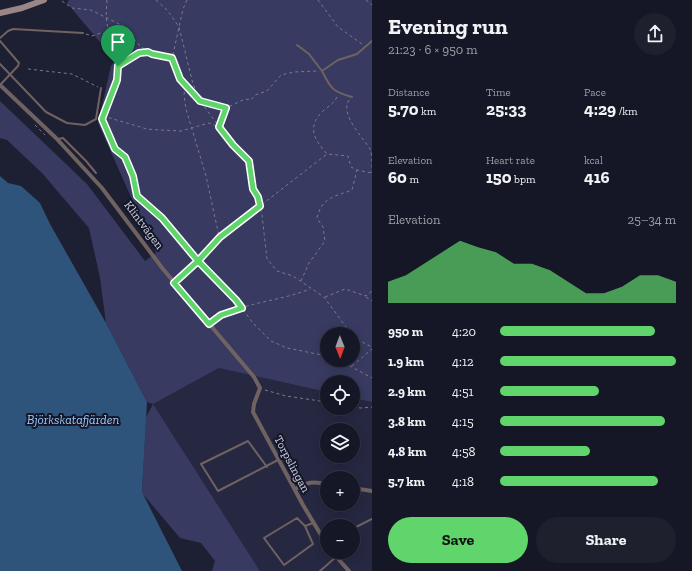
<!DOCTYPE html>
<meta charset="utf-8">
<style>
:root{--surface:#161726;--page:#1f202e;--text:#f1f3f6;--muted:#9e9fa7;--line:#353643;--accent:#5fd56b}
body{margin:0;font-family:"Zilla Slab",serif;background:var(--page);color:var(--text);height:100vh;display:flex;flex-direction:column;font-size:15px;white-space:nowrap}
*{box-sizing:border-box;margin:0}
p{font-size:13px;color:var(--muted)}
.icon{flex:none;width:22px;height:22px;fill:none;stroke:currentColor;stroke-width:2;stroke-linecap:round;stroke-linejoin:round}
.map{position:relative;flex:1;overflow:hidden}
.side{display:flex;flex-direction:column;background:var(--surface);width:320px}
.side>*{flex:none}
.needle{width:26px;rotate:179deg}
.tools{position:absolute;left:320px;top:327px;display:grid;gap:8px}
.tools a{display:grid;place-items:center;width:40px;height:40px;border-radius:50%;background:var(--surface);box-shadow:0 2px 10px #0003,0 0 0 1px var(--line);font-size:20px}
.pin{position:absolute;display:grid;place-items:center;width:34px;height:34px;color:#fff;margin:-41px -17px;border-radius:50% 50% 50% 0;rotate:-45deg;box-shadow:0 0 4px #0007}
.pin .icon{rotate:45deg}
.round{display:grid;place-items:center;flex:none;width:42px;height:42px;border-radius:21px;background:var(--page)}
.headline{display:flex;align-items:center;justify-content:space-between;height:68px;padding:0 16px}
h1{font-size:22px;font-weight:700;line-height:30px}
.stats{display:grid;grid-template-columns:repeat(3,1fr);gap:6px;height:68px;padding:4px 16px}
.stats div{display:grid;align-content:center}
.stats b{font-size:17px;font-weight:700}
.stats small{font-size:11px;font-weight:400}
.stats p{font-size:11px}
.chart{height:112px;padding:8px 16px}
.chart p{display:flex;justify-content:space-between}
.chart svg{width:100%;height:72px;margin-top:4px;fill:var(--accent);opacity:.7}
.primary-button{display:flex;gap:8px;margin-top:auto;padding:8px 16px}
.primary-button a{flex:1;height:46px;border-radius:24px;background:var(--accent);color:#111;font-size:16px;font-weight:700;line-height:46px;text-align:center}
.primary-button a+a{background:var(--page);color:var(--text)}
ul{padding:0 16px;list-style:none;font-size:13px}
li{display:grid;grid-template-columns:64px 48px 1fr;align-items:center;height:30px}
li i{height:10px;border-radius:5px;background:var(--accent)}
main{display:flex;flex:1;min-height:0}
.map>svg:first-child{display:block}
</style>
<main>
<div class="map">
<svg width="372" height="571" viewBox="0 0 372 571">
<rect width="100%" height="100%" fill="#1d1f33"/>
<path fill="#262842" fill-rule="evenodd" d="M 219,368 L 327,392 L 327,408 L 353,408 L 353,398 L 372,402 L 372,571 L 260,571 L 153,404 ZM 327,430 L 353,430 L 353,456 L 327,456 ZM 327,478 L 353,478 L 353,504 L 327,504 ZM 327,526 L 353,526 L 353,552 L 327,552 Z"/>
<path fill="#383a61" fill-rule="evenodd" d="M 69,0 L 372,0 L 372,402 L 353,398 L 353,382 L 327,382 L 327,392 L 219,368 L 153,404 L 260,571 L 212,571 L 215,561 L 201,543 L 180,538 L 142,493 L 146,417 L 153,404 L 147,402 L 106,323 L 100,278 L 89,228 L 42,173 L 7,140 L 0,138 L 0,101 L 87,184 L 145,261 L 156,253 L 98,123 L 111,66 L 115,60 L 67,3 ZM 327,334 L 353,334 L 353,360 L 327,360 Z"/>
<path fill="#2e547b" d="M 0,176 L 8,183 L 21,186 L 40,203 L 50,224 L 106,323 L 147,402 L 142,492 L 182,571 L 0,571 Z"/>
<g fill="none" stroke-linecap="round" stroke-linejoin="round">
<path stroke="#797a8b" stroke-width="1" stroke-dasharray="3 3" stroke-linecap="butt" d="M 107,0 L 106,16 L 107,24 L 118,63 L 117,80 L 102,119 L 115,149 L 125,157 L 133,176 L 137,196 L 163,218 L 190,253 L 236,300 L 253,323 L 271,341 L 287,348 L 327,356
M 156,0 L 168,11 L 179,27 L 193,84 L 200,100
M 187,0 L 183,9 L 172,59 L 179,79 L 200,101 L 233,145 L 249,161 L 253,189 L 258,197 L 262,215 L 267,259 L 277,271 L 293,276 L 324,297 L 346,327 L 362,342 L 372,347
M 318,0 L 338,27 L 362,44
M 366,0 L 372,5
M 62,1 L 72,8 L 91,10 L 125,27 L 139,45 L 152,55 L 171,58
M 86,34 L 92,36 L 101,33 L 118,36 L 129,33
M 119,66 L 139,53 L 148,52
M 28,69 L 72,74 L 98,87
M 185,86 L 184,95 L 186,109 L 206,176 L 219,236
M 337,97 C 334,103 329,106 324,110 C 306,127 314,139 327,154 L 348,156 L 351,167 L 357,170 L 372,173
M 349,100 C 339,115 365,139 371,151 C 372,157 372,167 372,173
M 202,101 L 226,108
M 103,116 L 147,129 L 160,130 L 181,131 L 209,123 L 219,127 L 226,108 L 245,99 L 251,100 L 255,95 L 267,91 L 281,75 L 294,72 L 318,71
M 35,125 L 45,135
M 177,280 L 198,261 L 220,237 L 327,154
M 301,281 L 309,263 L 325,241 L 323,227 L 317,218 C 322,197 334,197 352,190 L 357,170
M 325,297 L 345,289 L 366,296 L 372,291
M 366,297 L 372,301
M 213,321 C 241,302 278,302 310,289
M 339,360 L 372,378
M 352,366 L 372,349
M 265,390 L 286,396 L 327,402
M 353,407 L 361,408 L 372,407"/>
<path stroke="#6f6261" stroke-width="2" d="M 0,38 L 8,31 L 13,29 L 83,33
M 0,41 L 19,63 L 18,66 L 0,85
M 297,45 L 309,54 L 322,71
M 0,64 L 46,112 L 67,123 L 85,125 L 96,119 L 101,88
M 352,97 C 333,92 331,89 322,71 L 338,60 L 357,54 L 372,41
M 58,139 L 63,138 L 86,161 L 96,173
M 267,467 L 248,441 L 201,464 L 218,491 L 278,460
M 305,526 L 297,518 L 264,538 L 284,565 L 313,544 L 305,526 L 313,523
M 356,527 L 372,519
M 320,571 L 336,557"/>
<path stroke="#6f6261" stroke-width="4" d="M 0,85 L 56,138 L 102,188 L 163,269 L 254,377 L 260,388 L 254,404 L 253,412 L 303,505 L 327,545
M 353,488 L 372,491
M 295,489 C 308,482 312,481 327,484
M 332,552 L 349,571"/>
<path stroke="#9b8685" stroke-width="6" d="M 0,13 L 22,8 L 44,0"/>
</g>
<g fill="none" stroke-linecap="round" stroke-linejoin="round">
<defs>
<path id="route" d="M 118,66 L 117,80 L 102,119 L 115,149 L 125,157 L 133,176 L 137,196 L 162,218 L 198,261 L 174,283 L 209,324 L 221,315 L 242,308 L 236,300 L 198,261 L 220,237 L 260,206 L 258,197 L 253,189 L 249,161 L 233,145 L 219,127 L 226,108 L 200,101 L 180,79 L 172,58 L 152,54 L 148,52 L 139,53 L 118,66"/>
</defs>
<use href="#route" stroke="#fff" stroke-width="8"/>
<use href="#route" stroke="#5fd56b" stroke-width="5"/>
</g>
<g text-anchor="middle" stroke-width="4" stroke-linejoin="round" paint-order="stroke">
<g font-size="12" fill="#cfd0de" stroke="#141629">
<text transform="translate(144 225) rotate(53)" y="4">Klintvägen</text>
<text transform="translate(292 464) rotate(62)" y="4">Torpslingan</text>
</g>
<g font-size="13" font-style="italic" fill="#9bcafc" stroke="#141629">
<text x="73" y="424">Björkskatafjärden</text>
</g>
</g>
</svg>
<div class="tools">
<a><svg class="needle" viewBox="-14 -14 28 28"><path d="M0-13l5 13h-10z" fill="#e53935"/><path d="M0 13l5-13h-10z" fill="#9e9fa7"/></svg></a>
<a><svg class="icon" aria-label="locate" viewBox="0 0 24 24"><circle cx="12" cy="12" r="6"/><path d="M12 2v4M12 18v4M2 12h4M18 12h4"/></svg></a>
<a><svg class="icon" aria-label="layers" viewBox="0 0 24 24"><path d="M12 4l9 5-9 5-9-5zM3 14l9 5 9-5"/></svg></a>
<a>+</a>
<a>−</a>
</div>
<div class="pin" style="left:118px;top:66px;background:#1e9e55"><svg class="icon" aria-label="arrive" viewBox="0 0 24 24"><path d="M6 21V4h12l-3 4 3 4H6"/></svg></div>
</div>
<section class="side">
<div class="headline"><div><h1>Evening run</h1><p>21:23 · 6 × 950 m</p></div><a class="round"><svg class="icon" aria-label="share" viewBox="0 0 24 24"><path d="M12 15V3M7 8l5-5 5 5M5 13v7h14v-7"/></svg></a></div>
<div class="stats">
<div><p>Distance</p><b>5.70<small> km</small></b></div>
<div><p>Time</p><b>25:33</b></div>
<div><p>Pace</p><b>4:29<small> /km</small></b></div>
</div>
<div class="stats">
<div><p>Elevation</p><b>60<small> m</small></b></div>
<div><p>Heart rate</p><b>150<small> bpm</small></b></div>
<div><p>kcal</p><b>416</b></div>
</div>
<div class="chart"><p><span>Elevation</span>25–34 m</p>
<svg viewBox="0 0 160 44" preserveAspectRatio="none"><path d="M0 44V31L10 27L20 20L30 13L40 6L50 10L60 13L70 20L80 20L90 24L100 31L110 38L120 38L130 34L140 27L150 27L160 31V44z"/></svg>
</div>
<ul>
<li><b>950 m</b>4:20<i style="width:88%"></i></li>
<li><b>1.9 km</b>4:12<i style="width:100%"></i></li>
<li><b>2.9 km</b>4:51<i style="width:56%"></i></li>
<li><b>3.8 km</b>4:15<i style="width:94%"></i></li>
<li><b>4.8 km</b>4:58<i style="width:51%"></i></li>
<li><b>5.7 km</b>4:18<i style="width:90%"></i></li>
</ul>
<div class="primary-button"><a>Save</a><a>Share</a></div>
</section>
</main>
